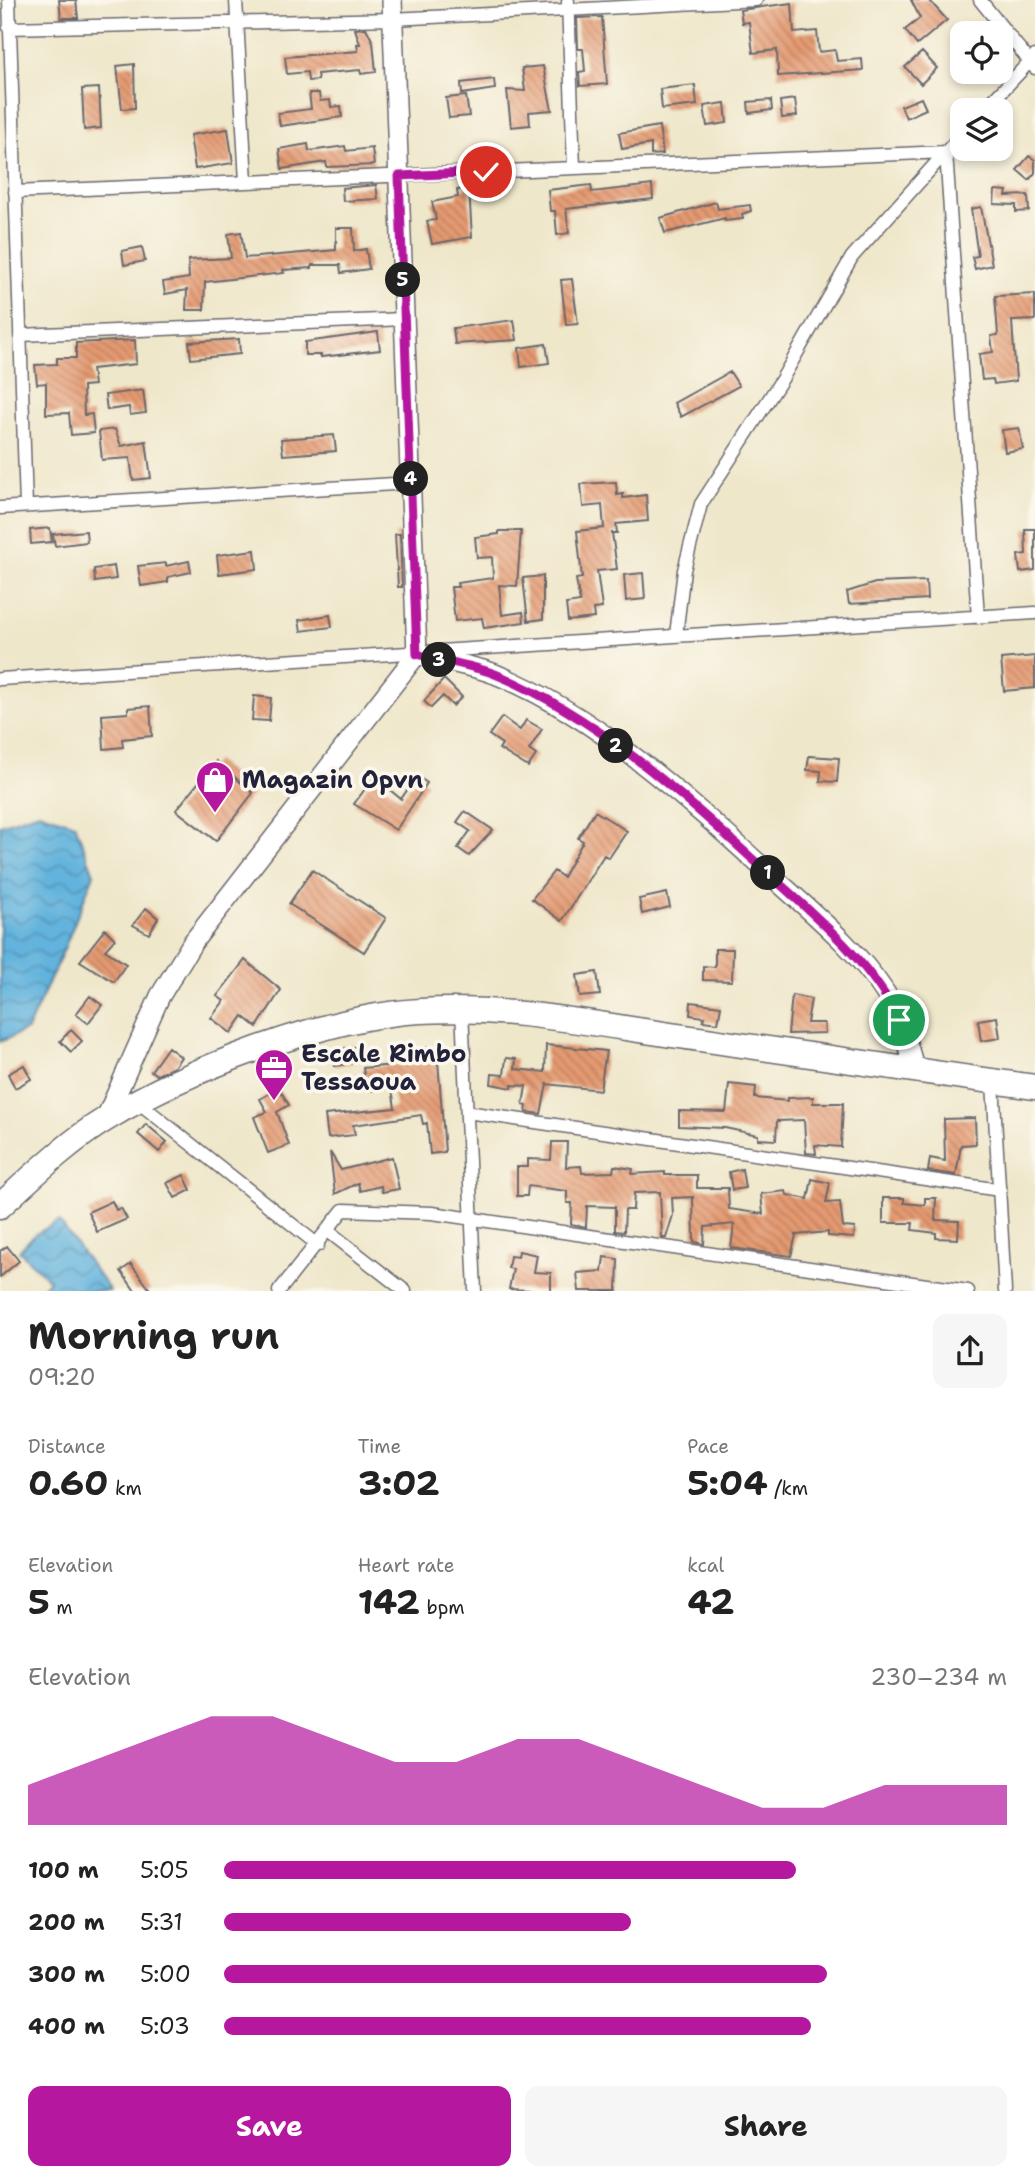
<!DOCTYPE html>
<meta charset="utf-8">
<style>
:root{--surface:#fff;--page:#f6f6f6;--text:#222;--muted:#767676;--accent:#b5179e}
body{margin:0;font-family:"Shantell Sans",sans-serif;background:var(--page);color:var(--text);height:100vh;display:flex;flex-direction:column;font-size:26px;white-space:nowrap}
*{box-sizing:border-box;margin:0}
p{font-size:23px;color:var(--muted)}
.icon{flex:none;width:38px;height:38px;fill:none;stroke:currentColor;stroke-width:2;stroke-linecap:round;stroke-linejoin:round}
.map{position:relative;height:1291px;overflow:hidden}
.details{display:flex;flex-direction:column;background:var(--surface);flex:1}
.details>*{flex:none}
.tools{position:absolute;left:950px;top:21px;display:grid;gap:14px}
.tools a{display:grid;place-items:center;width:63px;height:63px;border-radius:14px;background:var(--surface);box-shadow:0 4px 10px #0003;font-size:35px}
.pin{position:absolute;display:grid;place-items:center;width:60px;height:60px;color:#fff;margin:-30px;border:4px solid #fff;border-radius:50%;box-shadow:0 2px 7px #0007}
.km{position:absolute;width:35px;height:35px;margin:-18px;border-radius:50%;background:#222;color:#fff;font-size:19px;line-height:35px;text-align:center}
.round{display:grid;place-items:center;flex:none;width:74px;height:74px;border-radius:14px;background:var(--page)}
.head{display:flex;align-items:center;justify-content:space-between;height:119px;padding:0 28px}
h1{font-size:38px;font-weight:700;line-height:52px}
.stats{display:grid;grid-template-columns:repeat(3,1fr);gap:10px;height:119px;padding:7px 28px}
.stats div{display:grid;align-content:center}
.stats b{font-size:35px;font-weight:700}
.stats small{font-size:19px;font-weight:400}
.stats p{font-size:19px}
.chart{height:196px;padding:14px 28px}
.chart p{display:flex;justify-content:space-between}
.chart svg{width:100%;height:126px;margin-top:7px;fill:var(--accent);opacity:.7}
.cta{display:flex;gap:14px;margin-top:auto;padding:14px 28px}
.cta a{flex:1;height:80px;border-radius:14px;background:var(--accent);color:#fff;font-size:28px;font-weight:700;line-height:80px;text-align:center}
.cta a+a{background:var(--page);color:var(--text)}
ul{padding:0 28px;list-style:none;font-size:23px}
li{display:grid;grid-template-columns:112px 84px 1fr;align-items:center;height:52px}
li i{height:18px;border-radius:9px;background:var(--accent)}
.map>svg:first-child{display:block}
</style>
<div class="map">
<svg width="1035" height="1291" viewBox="0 0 1035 1291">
<defs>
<pattern id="water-waves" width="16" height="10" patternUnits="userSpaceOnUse" patternTransform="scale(1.75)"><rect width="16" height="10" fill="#62b3dd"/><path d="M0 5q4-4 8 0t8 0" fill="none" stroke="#5091b4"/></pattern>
<pattern id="building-back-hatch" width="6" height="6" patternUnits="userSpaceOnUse" patternTransform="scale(1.75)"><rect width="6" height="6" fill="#e59a71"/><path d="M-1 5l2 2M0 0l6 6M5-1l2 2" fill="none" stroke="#b97d5e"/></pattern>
</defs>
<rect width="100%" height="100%" fill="#fbf7ec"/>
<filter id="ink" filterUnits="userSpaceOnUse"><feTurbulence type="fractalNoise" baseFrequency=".0143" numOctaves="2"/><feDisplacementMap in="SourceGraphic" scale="14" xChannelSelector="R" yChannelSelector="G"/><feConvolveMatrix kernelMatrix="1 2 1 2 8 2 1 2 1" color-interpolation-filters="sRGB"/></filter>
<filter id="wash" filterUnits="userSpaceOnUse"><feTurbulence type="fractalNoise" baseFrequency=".00686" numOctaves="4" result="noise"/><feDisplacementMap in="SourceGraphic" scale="28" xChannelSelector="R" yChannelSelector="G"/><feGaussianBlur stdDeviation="1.57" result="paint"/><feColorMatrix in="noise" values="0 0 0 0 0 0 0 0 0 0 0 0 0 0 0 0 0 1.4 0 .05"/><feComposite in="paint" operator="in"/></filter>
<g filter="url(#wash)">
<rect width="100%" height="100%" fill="#efe7ca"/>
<path fill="url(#water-waves)" stroke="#426a8c" stroke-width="2" d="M 39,812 L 75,824 L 94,874 L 64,949 L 27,1030 L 0,1042 L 0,825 Z
M 59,1221 L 110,1291 L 40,1291 L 49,1280 L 19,1251 L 34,1235 Z"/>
<g id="blocks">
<path fill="url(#building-back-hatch)" d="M 59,0 L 76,0 L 78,18 L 61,18 Z
M 911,0 L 929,0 L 947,20 L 917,45 L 905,30 L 920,18 Z
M 792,3 L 794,33 L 817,31 L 819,52 L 835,50 L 837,61 L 862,59 L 863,70 L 778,76 L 777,50 L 753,53 L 749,22 L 742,23 L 740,10 Z
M 602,17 L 607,84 L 580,86 L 579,72 L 585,71 L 583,49 L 578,49 L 577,18 Z
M 366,28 L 373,42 L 376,72 L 361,74 L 360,70 L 317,74 L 318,80 L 308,81 L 307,72 L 287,74 L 285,57 L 358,51 L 357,44 L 360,44 L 355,29 Z
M 922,52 L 937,68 L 921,84 L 905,67 Z
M 134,64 L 135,108 L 122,109 L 117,66 Z
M 543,66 L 552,110 L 529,112 L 530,125 L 511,127 L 507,90 L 525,91 L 522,68 Z
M 494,79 L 495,89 L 462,94 L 461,83 Z
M 695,85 L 697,105 L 662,109 L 660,89 Z
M 99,88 L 101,128 L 84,130 L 82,89 Z
M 309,93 L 319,93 L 320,101 L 330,100 L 331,107 L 341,106 L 342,117 L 280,126 L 278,113 L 311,109 Z
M 466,96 L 469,116 L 449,118 L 446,98 Z
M 921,98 L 926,109 L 906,118 L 901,106 Z
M 795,99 L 797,116 L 782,118 L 780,101 Z
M 771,100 L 772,110 L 749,113 L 748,102 Z
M 725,103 L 727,123 L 707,126 L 704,106 Z
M 659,126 L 663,154 L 651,155 L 651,144 L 622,149 L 619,133 Z
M 228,129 L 233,163 L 195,169 L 190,135 Z
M 308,144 L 309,151 L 345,146 L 346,151 L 372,148 L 374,165 L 327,167 L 326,162 L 282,169 L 279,149 Z
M 1029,156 L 1035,160 L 1035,173 L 1029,180 L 1017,170 Z
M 376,185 L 378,199 L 343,201 L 342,188 Z
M 591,185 L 592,192 L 652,185 L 653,199 L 566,209 L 569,233 L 557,235 L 555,211 L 550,211 L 548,190 Z
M 469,188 L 472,237 L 432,244 L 427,221 L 436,220 L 432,202 L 458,197 L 457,190 Z
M 995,190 L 1007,191 L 1006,196 L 1028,195 L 1029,211 L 1016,212 L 1016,205 L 994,204 Z
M 716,202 L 718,209 L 750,205 L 751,211 L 742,214 L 743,219 L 725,221 L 725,218 L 665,233 L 660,218 Z
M 981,207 L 992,265 L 975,269 L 972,257 L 978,256 L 971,209 Z
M 336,228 L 353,228 L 354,251 L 366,249 L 369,269 L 341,273 L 340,265 L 312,265 L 312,268 L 283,270 L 284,273 L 205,282 L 204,310 L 186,310 L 187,290 L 165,294 L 163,282 L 189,278 L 188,260 L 231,258 L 228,234 L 241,232 L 245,258 L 336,250 Z
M 142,247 L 145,261 L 124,265 L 122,251 Z
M 572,279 L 578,324 L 566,325 L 561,280 Z
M 1035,294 L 1035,320 L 1012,321 L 1016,381 L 994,384 L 993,379 L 982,380 L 979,354 L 993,352 L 991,336 L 998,335 L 995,296 Z
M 514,320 L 517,340 L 455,344 L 453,328 Z
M 378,332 L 380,350 L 321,357 L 321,355 L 305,355 L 305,342 Z
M 239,339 L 240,354 L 191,359 L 189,342 Z
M 135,340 L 136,364 L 92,369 L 94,385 L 83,386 L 84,415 L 92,414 L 94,433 L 71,435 L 69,413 L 46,414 L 46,383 L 37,384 L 35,365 L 57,364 L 57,358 L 76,358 L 76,343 Z
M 546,344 L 549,363 L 521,367 L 519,348 Z
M 730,372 L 739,386 L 681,417 L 674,403 Z
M 143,390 L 146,413 L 130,415 L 129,407 L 107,410 L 105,395 Z
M 1019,428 L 1023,449 L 1005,452 L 1002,430 Z
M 115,429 L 121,446 L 146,441 L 151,478 L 133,480 L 130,458 L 102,460 L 99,431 Z
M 334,435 L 336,451 L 283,455 L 281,439 Z
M 616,482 L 617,495 L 623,494 L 623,498 L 646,495 L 648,521 L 616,524 L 617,533 L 612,533 L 617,569 L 597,571 L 602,608 L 593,609 L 594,618 L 568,621 L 566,604 L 580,602 L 576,579 L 582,578 L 577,531 L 604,528 L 602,505 L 583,507 L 581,484 Z
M 50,528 L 52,542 L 31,544 L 30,530 Z
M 1025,529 L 1035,529 L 1035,570 L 1020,572 L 1018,555 L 1026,554 Z
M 86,531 L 87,542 L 55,546 L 53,534 Z
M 499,531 L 521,531 L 517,586 L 499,585 L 502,615 L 523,612 L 524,622 L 484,628 L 482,618 L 455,621 L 451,587 L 458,587 L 457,583 L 493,578 L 492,557 L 477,558 L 475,537 L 499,534 Z
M 395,534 L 400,534 L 402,587 L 398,587 Z
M 255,550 L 257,569 L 219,574 L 217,555 Z
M 189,561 L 191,572 L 168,577 L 168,582 L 141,586 L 138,566 L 166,563 L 166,566 Z
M 114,566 L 116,579 L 95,582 L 94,569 Z
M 643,573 L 645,599 L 626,601 L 624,575 Z
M 543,576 L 543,619 L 528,621 L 523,578 Z
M 926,581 L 927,599 L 849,604 L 847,592 L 875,583 Z
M 330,615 L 332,627 L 301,631 L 299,620 Z
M 1035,656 L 1035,688 L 1004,691 L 1001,659 Z
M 444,679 L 462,697 L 453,706 L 443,696 L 431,708 L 424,701 Z
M 254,696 L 271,698 L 269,721 L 252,720 Z
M 150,706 L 152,736 L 122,739 L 123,747 L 104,749 L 102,715 L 128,713 L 128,708 Z
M 502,717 L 520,730 L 526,720 L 542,729 L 529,750 L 536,755 L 528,767 L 499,749 L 502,744 L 489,735 Z
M 809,756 L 839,758 L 837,782 L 820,781 L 821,771 L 807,770 Z
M 216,761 L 253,793 L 216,841 L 176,810 Z
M 417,776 L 427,783 L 396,830 L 354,804 L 374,777 L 401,799 Z
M 465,811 L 493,830 L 469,856 L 458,848 L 470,831 L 457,822 Z
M 595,811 L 627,831 L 609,858 L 604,855 L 562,921 L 532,899 L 554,871 L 563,877 L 583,841 L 578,838 Z
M 312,870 L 386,918 L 364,952 L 289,904 Z
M 667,893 L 670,907 L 642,914 L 639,899 Z
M 146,908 L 158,918 L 149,934 L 133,925 Z
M 105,929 L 115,939 L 105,950 L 126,964 L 114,982 L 80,961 Z
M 715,949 L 733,949 L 732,981 L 703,980 L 703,966 L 715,967 Z
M 245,960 L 281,990 L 257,1027 L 243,1016 L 231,1033 L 211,1018 L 224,1001 L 217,996 Z
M 597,972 L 600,995 L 580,997 L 577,975 Z
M 792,995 L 811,999 L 807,1023 L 824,1023 L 825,1033 L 788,1034 Z
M 90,996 L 102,1005 L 88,1023 L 76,1014 Z
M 691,1002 L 721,1006 L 718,1023 L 703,1021 L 704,1017 L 690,1015 Z
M 997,1017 L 1000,1038 L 981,1041 L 978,1020 Z
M 71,1030 L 82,1041 L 71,1052 L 60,1041 Z
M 546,1045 L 606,1051 L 600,1090 L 547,1084 L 541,1114 L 526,1112 L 527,1106 L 523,1105 L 526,1086 L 512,1085 L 512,1088 L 491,1084 L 492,1074 L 504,1075 L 506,1058 L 516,1059 L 515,1069 L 545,1072 Z
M 168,1047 L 181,1057 L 174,1067 L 157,1075 L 151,1071 Z
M 354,1047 L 357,1062 L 335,1066 L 332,1050 Z
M 437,1047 L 445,1152 L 430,1154 L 427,1123 L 423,1124 L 421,1115 L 353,1125 L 355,1135 L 328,1138 L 325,1115 L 395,1108 L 392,1088 L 366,1091 L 363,1068 L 414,1063 L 412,1049 Z
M 24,1065 L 31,1079 L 15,1088 L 8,1074 Z
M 729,1084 L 756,1087 L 755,1098 L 788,1101 L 788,1098 L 813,1097 L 813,1103 L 843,1103 L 841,1147 L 815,1145 L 816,1154 L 806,1153 L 804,1120 L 777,1121 L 776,1140 L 758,1139 L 758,1135 L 725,1128 L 679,1126 L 679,1111 L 726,1112 Z
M 279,1088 L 289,1105 L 277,1112 L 289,1145 L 268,1153 L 254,1117 L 267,1112 L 260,1099 Z
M 975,1118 L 976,1144 L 961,1145 L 956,1175 L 928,1171 L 930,1158 L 945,1161 L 944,1119 Z
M 146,1124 L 167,1142 L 159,1152 L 138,1134 Z
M 552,1142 L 567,1142 L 566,1167 L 581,1166 L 582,1173 L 613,1172 L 614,1166 L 633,1169 L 632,1174 L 665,1172 L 665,1175 L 697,1175 L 697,1188 L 728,1188 L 729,1209 L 763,1214 L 761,1194 L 786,1191 L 787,1195 L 808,1199 L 812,1179 L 830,1183 L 826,1203 L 840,1202 L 843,1227 L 855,1228 L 854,1238 L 828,1236 L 828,1232 L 796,1235 L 791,1256 L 731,1248 L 734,1224 L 705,1227 L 704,1244 L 694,1242 L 693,1197 L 672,1198 L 673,1215 L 666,1238 L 662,1238 L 660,1192 L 634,1193 L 633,1210 L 625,1210 L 624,1232 L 615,1231 L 615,1207 L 587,1206 L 586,1227 L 571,1224 L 572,1203 L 567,1203 L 567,1191 L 528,1186 L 527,1196 L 517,1196 L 517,1167 L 528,1167 L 528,1159 L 551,1160 Z
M 330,1152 L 341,1170 L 392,1157 L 399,1189 L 382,1192 L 381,1186 L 360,1191 L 358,1183 L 335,1194 Z
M 742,1169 L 745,1188 L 732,1190 L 729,1172 Z
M 184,1175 L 191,1190 L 175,1198 L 167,1183 Z
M 883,1198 L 904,1198 L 904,1203 L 925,1205 L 925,1198 L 936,1198 L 935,1220 L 959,1221 L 958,1239 L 936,1238 L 936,1233 L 912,1230 L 913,1223 L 883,1223 Z
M 112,1201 L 116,1210 L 121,1208 L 127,1219 L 97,1232 L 88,1212 Z
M 7,1246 L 19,1261 L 0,1277 L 0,1251 Z
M 519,1251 L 537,1255 L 534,1272 L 551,1273 L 551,1291 L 509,1289 L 513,1269 L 508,1268 L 510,1256 L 518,1257 Z
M 604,1257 L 618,1259 L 617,1291 L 579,1291 L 577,1273 L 602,1271 Z
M 131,1264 L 151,1291 L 135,1291 L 121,1271 Z"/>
</g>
</g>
<g filter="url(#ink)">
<use href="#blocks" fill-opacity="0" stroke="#6a676d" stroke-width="2"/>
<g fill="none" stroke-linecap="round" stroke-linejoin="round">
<defs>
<path id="street" d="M 9,0 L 26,506
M 236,0 L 246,182
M 980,0 L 1035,68
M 568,1 L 574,168
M 9,28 L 393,19 L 756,0
M 984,110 L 1035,56
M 946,152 L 978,617
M 15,192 L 946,152
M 20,335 L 405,319
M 0,508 L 411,483
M 676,635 L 684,570 L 701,504 L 782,379 L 852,257 L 962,134
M 0,679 L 1035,613
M 462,1010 L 475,1291
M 993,1082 L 1005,1291
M 138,1102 L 318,1245
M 467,1112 L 1000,1190
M 328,1231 L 405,1291
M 279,1291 L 343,1210 L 432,1213 L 968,1291"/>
<path id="secondary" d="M 417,654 C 442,661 470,665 495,674 C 596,714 693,804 773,877 C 811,912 856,948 884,991 C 900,1014 907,1044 915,1070
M 105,1120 L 160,996 L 193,942 L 417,654 L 392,0"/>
<path id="highway" d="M 0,1206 C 33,1176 68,1142 106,1119 C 186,1070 327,1016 420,1011 C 504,1006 589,1023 671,1035 C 792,1052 914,1071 1035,1087"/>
</defs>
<use href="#street" stroke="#6a676d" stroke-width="15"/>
<use href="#secondary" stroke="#6a676d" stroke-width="22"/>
<use href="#highway" stroke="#6a676d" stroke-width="27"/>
<use href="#street" stroke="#fff" stroke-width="12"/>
<use href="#secondary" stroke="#fff" stroke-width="19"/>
<use href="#highway" stroke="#fff" stroke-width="24"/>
</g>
</g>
<g fill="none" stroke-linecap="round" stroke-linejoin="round" filter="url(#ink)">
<defs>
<path id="route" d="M 486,172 L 399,176 L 417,654 C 443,661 471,665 495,674 C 597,715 689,801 769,874 C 817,918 871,962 899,1020"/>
</defs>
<use href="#route" stroke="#fff" stroke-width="14"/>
<use href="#route" stroke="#b5179e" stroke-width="9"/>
</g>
<defs>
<symbol id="shop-pin" viewBox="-11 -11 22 30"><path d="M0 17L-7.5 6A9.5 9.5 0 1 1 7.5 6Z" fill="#b5179e" stroke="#fbf7ec"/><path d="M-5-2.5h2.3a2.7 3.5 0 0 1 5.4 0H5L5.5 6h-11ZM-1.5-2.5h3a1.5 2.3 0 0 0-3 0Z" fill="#fff"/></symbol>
<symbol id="office-pin" viewBox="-11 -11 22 30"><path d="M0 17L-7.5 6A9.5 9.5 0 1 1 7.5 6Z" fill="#b5179e" stroke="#fbf7ec"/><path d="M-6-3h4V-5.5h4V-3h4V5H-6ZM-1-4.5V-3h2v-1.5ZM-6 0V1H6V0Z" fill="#fff"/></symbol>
</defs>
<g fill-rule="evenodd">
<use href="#shop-pin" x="193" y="758" width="44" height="60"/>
<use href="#office-pin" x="252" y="1046" width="44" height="60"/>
</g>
<g text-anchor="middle" stroke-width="7" stroke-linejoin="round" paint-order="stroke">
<g font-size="24" font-weight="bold" fill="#22223b" stroke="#fbf7ec" text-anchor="start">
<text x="242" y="788">Magazin Opvn</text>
<text x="301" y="1062">Escale Rimbo<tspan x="301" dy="28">Tessaoua</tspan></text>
</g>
</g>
</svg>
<div class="tools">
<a><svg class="icon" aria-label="locate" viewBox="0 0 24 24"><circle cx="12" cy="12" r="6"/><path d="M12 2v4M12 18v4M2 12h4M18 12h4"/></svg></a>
<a><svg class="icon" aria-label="layers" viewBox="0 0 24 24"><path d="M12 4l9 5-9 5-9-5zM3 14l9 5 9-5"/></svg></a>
</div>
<div class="pin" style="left:899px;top:1020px;background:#1e9e55"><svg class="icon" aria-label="arrive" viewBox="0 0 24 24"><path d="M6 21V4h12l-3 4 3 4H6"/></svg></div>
<div class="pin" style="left:486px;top:172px;background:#d93025"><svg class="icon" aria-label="check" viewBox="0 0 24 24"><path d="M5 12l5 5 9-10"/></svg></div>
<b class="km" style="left:768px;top:873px">1</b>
<b class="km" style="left:616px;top:746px">2</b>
<b class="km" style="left:439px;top:660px">3</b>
<b class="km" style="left:411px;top:479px">4</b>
<b class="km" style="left:403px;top:280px">5</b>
</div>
<section class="details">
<div class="head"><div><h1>Morning run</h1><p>09:20</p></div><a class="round"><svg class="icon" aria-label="share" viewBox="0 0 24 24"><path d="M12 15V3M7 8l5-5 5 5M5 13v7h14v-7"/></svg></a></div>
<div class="stats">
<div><p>Distance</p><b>0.60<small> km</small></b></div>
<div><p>Time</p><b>3:02</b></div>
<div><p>Pace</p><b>5:04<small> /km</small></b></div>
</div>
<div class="stats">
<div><p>Elevation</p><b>5<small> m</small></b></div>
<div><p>Heart rate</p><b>142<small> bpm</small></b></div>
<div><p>kcal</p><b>42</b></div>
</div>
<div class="chart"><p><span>Elevation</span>230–234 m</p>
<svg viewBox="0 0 160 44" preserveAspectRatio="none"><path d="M0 44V30L10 22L20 14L30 6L40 6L50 14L60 22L70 22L80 14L90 14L100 22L110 30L120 38L130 38L140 30L150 30L160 30V44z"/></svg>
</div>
<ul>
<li><b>100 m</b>5:05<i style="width:73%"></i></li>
<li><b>200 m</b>5:31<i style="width:52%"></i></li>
<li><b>300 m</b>5:00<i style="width:77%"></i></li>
<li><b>400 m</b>5:03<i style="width:75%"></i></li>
</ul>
<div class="cta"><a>Save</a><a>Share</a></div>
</section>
